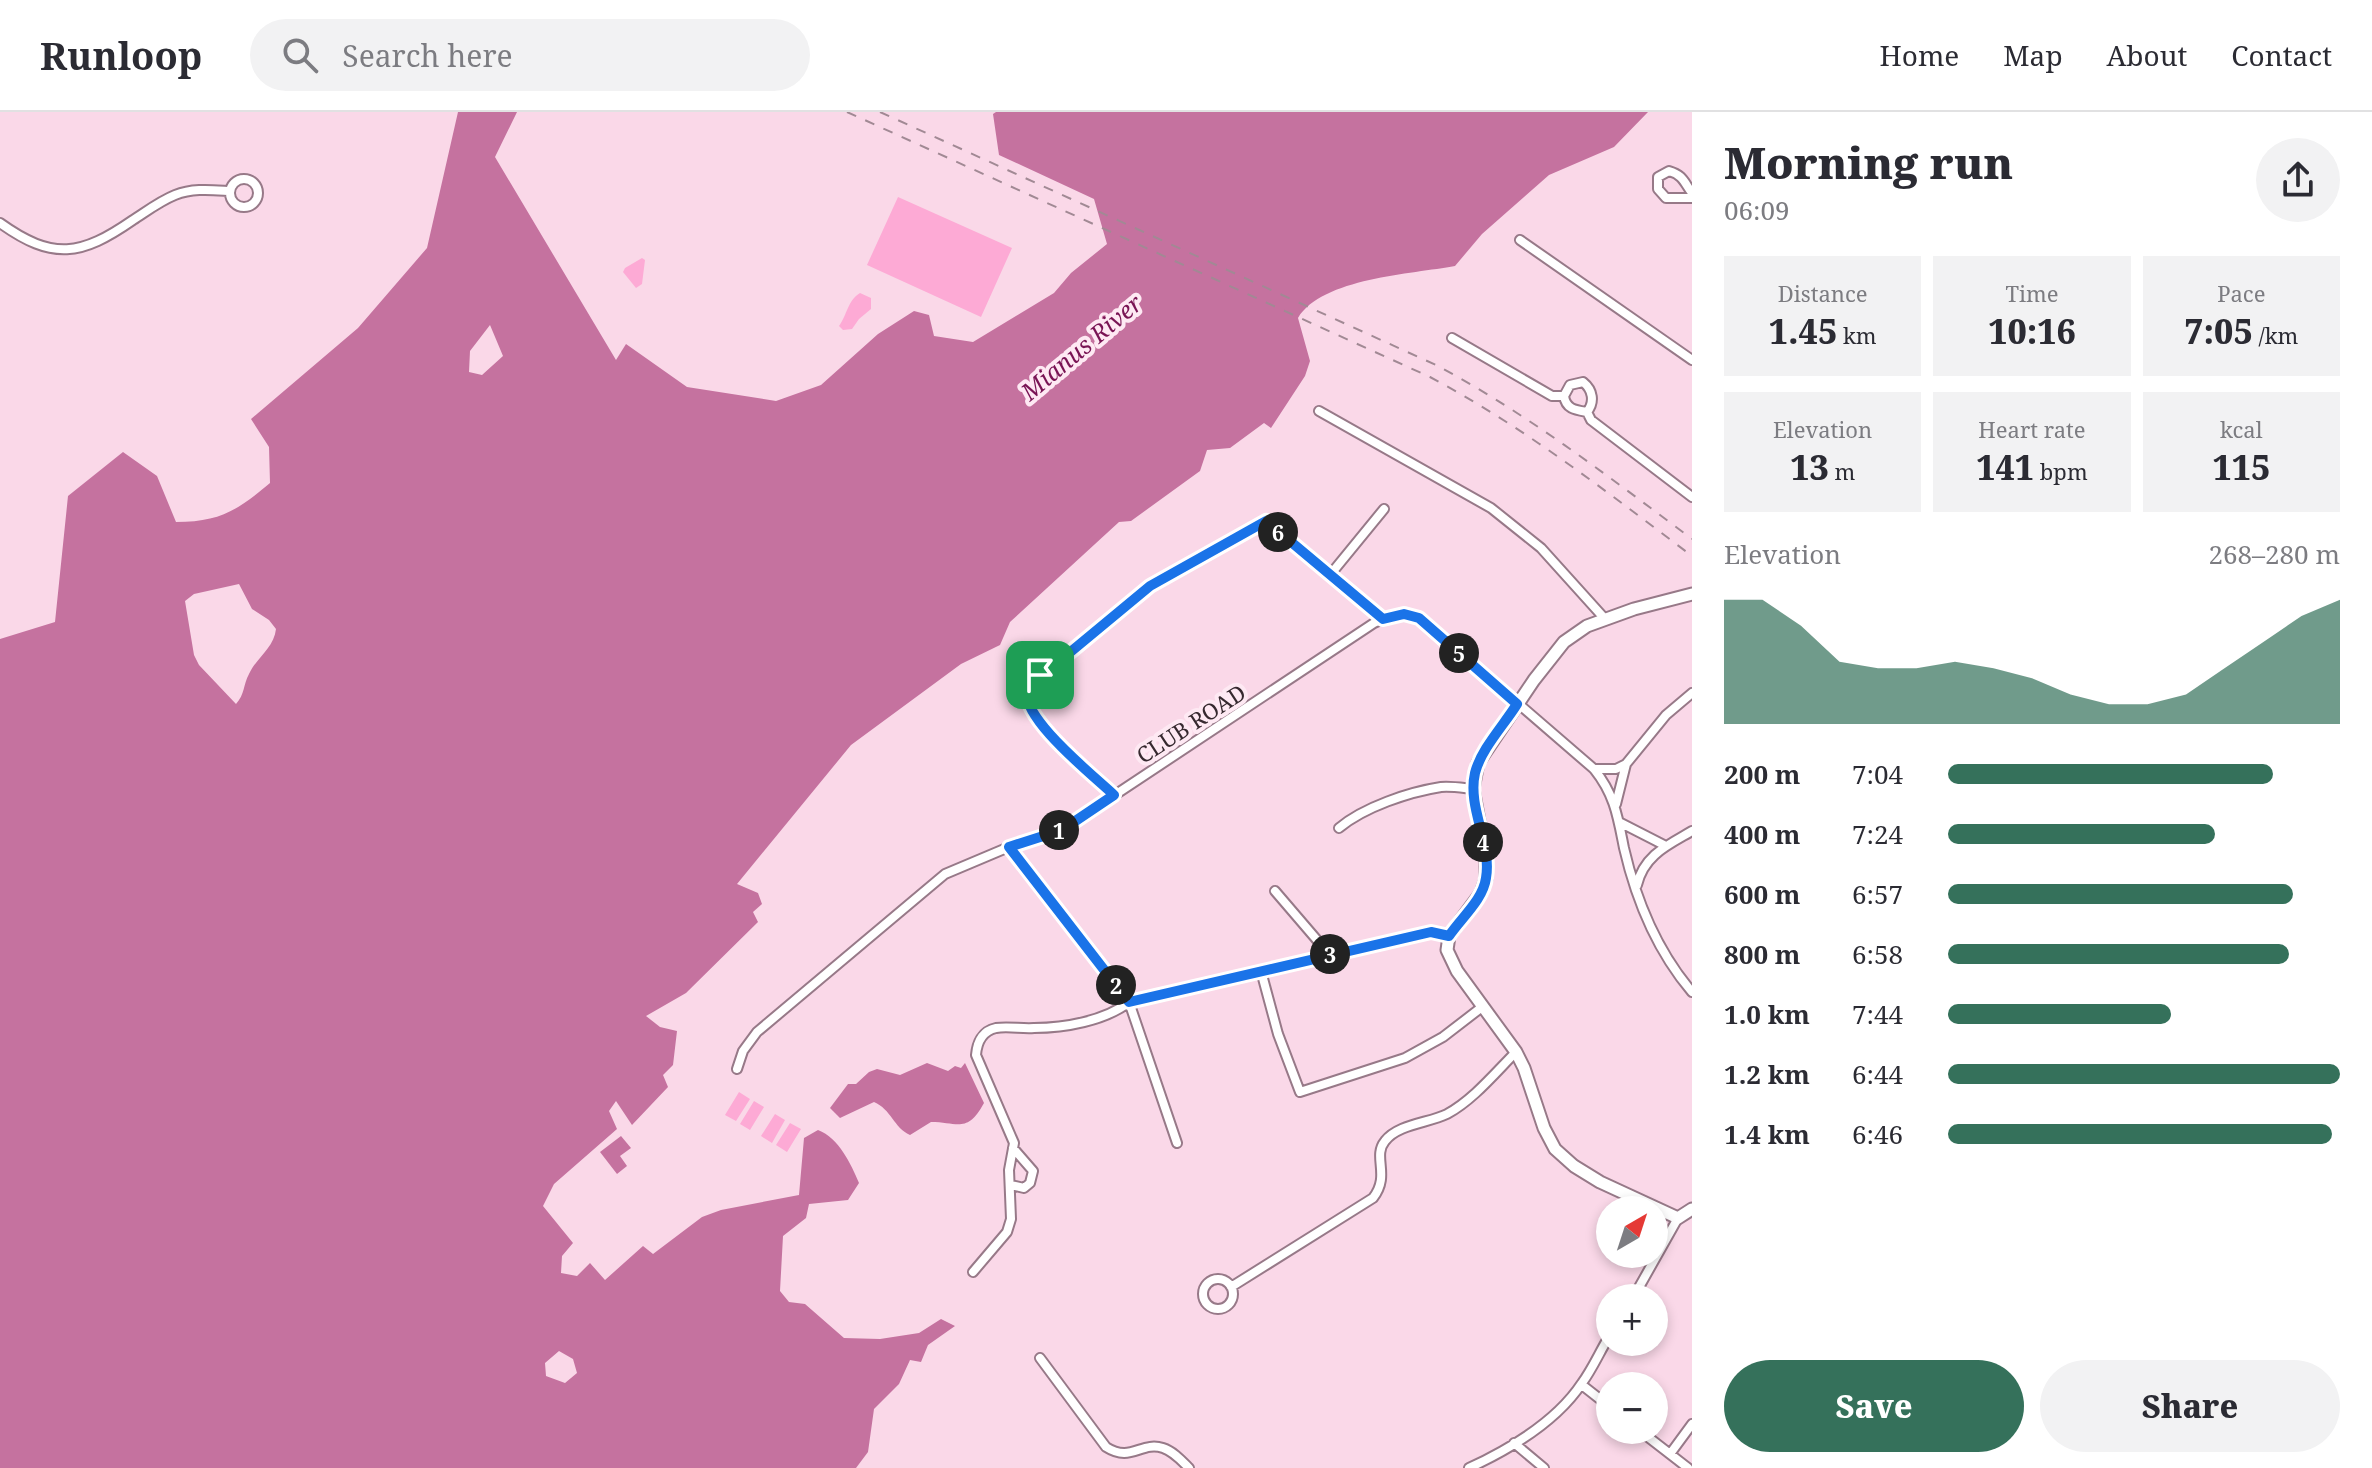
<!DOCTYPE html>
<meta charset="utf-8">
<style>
:root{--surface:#fff;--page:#f2f2f3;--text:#2b2b33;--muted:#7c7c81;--line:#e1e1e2;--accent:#35715b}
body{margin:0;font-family:"Noto Serif",serif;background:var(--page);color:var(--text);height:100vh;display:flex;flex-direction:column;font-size:30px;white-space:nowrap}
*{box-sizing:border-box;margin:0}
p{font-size:26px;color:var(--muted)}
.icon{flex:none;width:44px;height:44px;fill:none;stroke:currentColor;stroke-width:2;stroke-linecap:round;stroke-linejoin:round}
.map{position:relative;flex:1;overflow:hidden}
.side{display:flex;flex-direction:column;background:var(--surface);width:680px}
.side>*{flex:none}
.needle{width:52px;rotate:39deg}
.fabs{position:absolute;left:1596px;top:1084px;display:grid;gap:16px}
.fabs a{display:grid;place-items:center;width:72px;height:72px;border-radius:50%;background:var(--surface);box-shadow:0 4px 12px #0003;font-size:40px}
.pin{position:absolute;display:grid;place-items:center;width:68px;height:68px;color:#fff;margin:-34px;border-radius:16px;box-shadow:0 4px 12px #0006}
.km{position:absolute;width:40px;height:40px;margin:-20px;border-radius:50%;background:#222;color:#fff;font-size:22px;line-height:40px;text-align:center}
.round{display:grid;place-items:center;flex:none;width:84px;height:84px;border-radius:42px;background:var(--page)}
.headline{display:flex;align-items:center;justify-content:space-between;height:136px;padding:0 32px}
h1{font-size:44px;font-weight:800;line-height:60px}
.stats{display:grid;grid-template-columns:repeat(3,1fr);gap:12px;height:136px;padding:8px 32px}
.stats div{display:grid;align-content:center;border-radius:0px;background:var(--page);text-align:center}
.stats b{font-size:34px;font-weight:800}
.stats small{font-size:22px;font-weight:400}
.stats p{font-size:22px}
.chart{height:224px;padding:16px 32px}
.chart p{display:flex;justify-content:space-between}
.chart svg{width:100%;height:144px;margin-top:8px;fill:var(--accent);opacity:.7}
.cta{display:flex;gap:16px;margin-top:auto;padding:16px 32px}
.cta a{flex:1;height:92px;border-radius:48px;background:var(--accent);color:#fff;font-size:32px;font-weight:800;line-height:92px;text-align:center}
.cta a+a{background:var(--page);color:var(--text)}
ul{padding:0 32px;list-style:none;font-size:26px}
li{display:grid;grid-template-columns:128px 96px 1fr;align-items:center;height:60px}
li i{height:20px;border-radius:10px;background:var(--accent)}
header{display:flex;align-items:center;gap:48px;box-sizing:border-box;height:112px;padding:0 40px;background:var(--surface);border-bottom:2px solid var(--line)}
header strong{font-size:38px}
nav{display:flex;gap:44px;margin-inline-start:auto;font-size:28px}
.search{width:560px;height:72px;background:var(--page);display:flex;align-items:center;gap:20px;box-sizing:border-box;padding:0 28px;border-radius:44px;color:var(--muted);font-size:30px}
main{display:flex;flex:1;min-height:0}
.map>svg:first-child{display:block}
</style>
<header>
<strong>Runloop</strong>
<div class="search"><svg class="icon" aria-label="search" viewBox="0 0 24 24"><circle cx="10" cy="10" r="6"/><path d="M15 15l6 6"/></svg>Search here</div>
<nav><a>Home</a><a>Map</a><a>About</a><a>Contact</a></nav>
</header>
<main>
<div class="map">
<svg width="1692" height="1356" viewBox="0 0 1692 1356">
<rect width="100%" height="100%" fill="#fad8e8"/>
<path fill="#fdaad5" d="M 898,85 L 1012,136 L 981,205 L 867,153 Z
M 642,146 L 645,148 L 642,172 L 636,176 L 623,160 L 625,156 Z
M 860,181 L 871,186 L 871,197 L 859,207 L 852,217 L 843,218 L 839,214 C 847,203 848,188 860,181 Z
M 739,980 L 750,987 L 736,1009 L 725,1003 Z
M 754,989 L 764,995 L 750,1018 L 740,1012 Z
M 775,1002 L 785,1008 L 772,1031 L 761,1024 Z
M 790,1011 L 801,1017 L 787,1040 L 776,1033 Z"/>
<path fill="#c5729f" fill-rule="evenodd" d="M 458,0 L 517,0 L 495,45 L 616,248 L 626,232 L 687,275 L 776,289 L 821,273 L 878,222 L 914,199 L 929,203 L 934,224 L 973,230 L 1054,181 L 1071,161 L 1107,132 L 1094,87 L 999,43 L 993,2 L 996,0 L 1648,0 L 1614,35 L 1549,63 L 1482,122 L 1455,154 C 1412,162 1322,166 1298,206 L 1310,249 L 1305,264 L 1271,316 L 1264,311 L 1230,336 L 1207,338 L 1200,359 L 1131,409 L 1119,410 L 1010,510 L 1000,533 L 961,552 L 851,633 L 737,772 L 758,781 L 762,792 L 753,800 L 758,810 L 686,881 L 646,904 L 660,915 L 677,919 L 673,953 L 663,963 L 668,975 L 632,1013 L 616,989 L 609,999 L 617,1017 L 554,1072 L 543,1094 L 573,1131 L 562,1144 L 561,1161 L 577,1164 L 590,1151 L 605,1168 L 643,1134 L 653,1142 L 702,1105 L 721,1098 L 799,1083 L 804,1026 L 818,1018 C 839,1026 851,1052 859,1071 L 848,1088 L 809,1092 L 806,1106 L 783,1124 L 780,1179 L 789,1190 L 805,1192 L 844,1226 L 880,1227 L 919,1221 L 941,1207 L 955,1214 L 928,1233 L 921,1250 L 910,1248 L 899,1272 L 874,1297 L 868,1340 L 856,1356 L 0,1356 L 0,527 L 55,510 L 68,384 L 123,340 L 157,364 L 176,410 C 220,410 238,398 270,371 L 269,335 L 251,307 L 358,216 L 427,136 ZM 490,213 L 503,244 L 482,263 L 469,260 L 470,239 ZM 239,472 L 252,497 L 269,508 L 276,517 C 274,536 257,545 249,562 C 243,573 245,582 236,592 L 199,553 L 194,543 L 185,489 L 194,482 ZM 559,1239 L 573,1247 L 577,1261 L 565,1271 L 546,1264 L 545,1251 Z
M 927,951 L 948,959 L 955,954 L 961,956 L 965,951 L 984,991 C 967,1022 958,1010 931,1010 L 910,1023 C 894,1016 891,997 874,990 L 840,1006 L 830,996 L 848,972 L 856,972 L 869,960 L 877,957 L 900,963 Z
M 621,1024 L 631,1036 L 620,1044 L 627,1054 L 617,1062 L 600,1040 Z"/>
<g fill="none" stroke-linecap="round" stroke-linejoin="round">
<defs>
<path id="street" d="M230 81a14 14 0 1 1 28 0a14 14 0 1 1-28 0Z
M 1692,81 C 1684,70 1683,63 1669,59 L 1658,65 L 1658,77 L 1666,86 L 1692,86
M 0,111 C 53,149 81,144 133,108 C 147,99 160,89 175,83 C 193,76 211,78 230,79
M 1520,128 L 1692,248
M 1452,226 L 1552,284 L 1564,284
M 1319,299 L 1491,396 L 1541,436 L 1605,507
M 1587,300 C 1595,290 1593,278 1583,270 L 1570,273 L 1564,284 C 1566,297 1575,298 1587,300 L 1591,308 L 1692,385
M 1330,463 L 1384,397
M 1594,657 L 1616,657 L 1626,652
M 1114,683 C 1097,666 1023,604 1025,582 C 1026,574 1035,568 1040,563 L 1150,474 L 1266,409 L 1383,507
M 1616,692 L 1626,652 L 1666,603 L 1692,581
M 1621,711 L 1664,733
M 1339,716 C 1364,695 1409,680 1441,675 C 1451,674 1463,676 1473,677
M 1009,735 L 1129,890 L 1431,820 L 1449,824
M 1637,773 C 1644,743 1668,733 1692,719
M 1275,779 L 1329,842
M 1261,859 L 1278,922 L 1300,980 L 1405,946 L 1443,925 L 1482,895
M 737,957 L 743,939 L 757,920 L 945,762 L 1009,735 L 1062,718 L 1374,511 C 1393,502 1408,497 1426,512 L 1594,657 C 1615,683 1618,706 1624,736 C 1636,788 1658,840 1692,880
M 1011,1073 L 1024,1076 L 1030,1071 L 1033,1059 L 1013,1036
M 973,1160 L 1007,1120 L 1011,1107 L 1009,1058 L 1014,1031 L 976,943 C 977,931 982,919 996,916 C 1008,914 1022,917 1034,916 C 1064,916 1105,909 1129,890 L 1177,1031
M1203 1182a15 15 0 1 1 30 0a15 15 0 1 1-30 0Z
M 1231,1175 L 1373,1086 C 1391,1063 1372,1045 1385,1029 C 1398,1012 1429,1011 1447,1002 C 1473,988 1495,961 1516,940
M 1633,1186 L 1678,1106
M 1040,1246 L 1106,1335 C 1131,1351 1141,1329 1163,1336 C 1173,1339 1182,1349 1189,1356
M 1582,1273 L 1610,1295
M 1639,1318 L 1688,1356
M 1514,1331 L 1544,1356
M 1670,1342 L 1692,1312
M 1469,1356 C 1510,1337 1557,1309 1582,1271 C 1593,1256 1600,1239 1610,1223"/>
<path id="secondary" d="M 1692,482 L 1634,497 L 1587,514 L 1564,530 L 1534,568 L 1478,651 L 1473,677 L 1486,746 L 1486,767 L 1481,781 L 1449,824 L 1447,838 L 1457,859 L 1516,940 L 1524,956 L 1544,1016 L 1555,1037 L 1574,1054 L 1600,1070 L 1678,1106 L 1692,1097"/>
</defs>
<use href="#street" stroke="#977988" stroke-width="12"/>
<use href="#secondary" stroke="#977988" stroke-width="15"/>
<use href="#street" stroke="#fff" stroke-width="8"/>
<use href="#secondary" stroke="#fff" stroke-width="11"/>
<path stroke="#a18994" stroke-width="2" stroke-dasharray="10 10" stroke-linecap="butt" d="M 847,0 L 1430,265 C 1524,315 1607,380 1692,444
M 880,0 L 1436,253 C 1528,302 1609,365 1692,427"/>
</g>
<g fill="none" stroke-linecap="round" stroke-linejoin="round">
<defs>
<path id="route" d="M 1266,409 L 1383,507 L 1404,502 L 1419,506 L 1517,592 C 1504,613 1481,637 1475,661 C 1467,696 1492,731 1486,766 C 1483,788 1461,806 1449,824 L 1431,820 L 1129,890 L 1009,735 L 1062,718 L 1114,683 C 1093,663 1019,605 1027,576 L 1150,474 Z"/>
</defs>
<use href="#route" stroke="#fff" stroke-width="16"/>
<use href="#route" stroke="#1a73e8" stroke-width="10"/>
</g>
<g text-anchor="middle" stroke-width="8" stroke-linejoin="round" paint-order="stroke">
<g font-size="22" fill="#36292f" stroke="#fee9f3">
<text transform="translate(1191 612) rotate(-33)" y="8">CLUB ROAD</text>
</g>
<g font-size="24" font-style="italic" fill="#791454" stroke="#fee9f3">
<text transform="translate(1082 236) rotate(-40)" y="8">Mianus River</text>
</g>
</g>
</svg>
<div class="fabs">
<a><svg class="needle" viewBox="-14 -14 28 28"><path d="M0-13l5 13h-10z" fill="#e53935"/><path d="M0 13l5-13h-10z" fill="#7c7c81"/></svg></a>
<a>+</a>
<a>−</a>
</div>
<div class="pin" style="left:1040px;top:563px;background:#1e9e55"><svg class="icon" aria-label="arrive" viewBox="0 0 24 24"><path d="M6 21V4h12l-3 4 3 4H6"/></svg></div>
<b class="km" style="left:1059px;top:718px">1</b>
<b class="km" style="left:1116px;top:873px">2</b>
<b class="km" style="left:1330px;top:842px">3</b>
<b class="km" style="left:1483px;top:730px">4</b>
<b class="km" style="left:1459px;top:541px">5</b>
<b class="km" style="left:1278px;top:420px">6</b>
</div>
<section class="side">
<div class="headline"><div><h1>Morning run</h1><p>06:09</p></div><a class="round"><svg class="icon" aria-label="share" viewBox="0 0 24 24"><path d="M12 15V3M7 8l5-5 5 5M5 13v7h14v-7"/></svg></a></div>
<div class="stats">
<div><p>Distance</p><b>1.45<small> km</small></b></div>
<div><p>Time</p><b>10:16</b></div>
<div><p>Pace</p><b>7:05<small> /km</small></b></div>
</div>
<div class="stats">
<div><p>Elevation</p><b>13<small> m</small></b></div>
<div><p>Heart rate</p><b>141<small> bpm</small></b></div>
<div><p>kcal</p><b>115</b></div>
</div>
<div class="chart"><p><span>Elevation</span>268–280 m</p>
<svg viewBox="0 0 160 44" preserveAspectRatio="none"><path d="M0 44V6L10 6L20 14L30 25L40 27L50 27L60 25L70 27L80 30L90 35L100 38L110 38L120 35L130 27L140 19L150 11L160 6V44z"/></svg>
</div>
<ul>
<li><b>200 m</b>7:04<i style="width:83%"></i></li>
<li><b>400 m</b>7:24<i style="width:68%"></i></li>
<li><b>600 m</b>6:57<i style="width:88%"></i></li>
<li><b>800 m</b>6:58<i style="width:87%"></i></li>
<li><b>1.0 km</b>7:44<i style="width:57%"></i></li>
<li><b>1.2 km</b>6:44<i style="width:100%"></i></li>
<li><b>1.4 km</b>6:46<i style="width:98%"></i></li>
</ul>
<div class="cta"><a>Save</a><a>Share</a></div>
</section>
</main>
